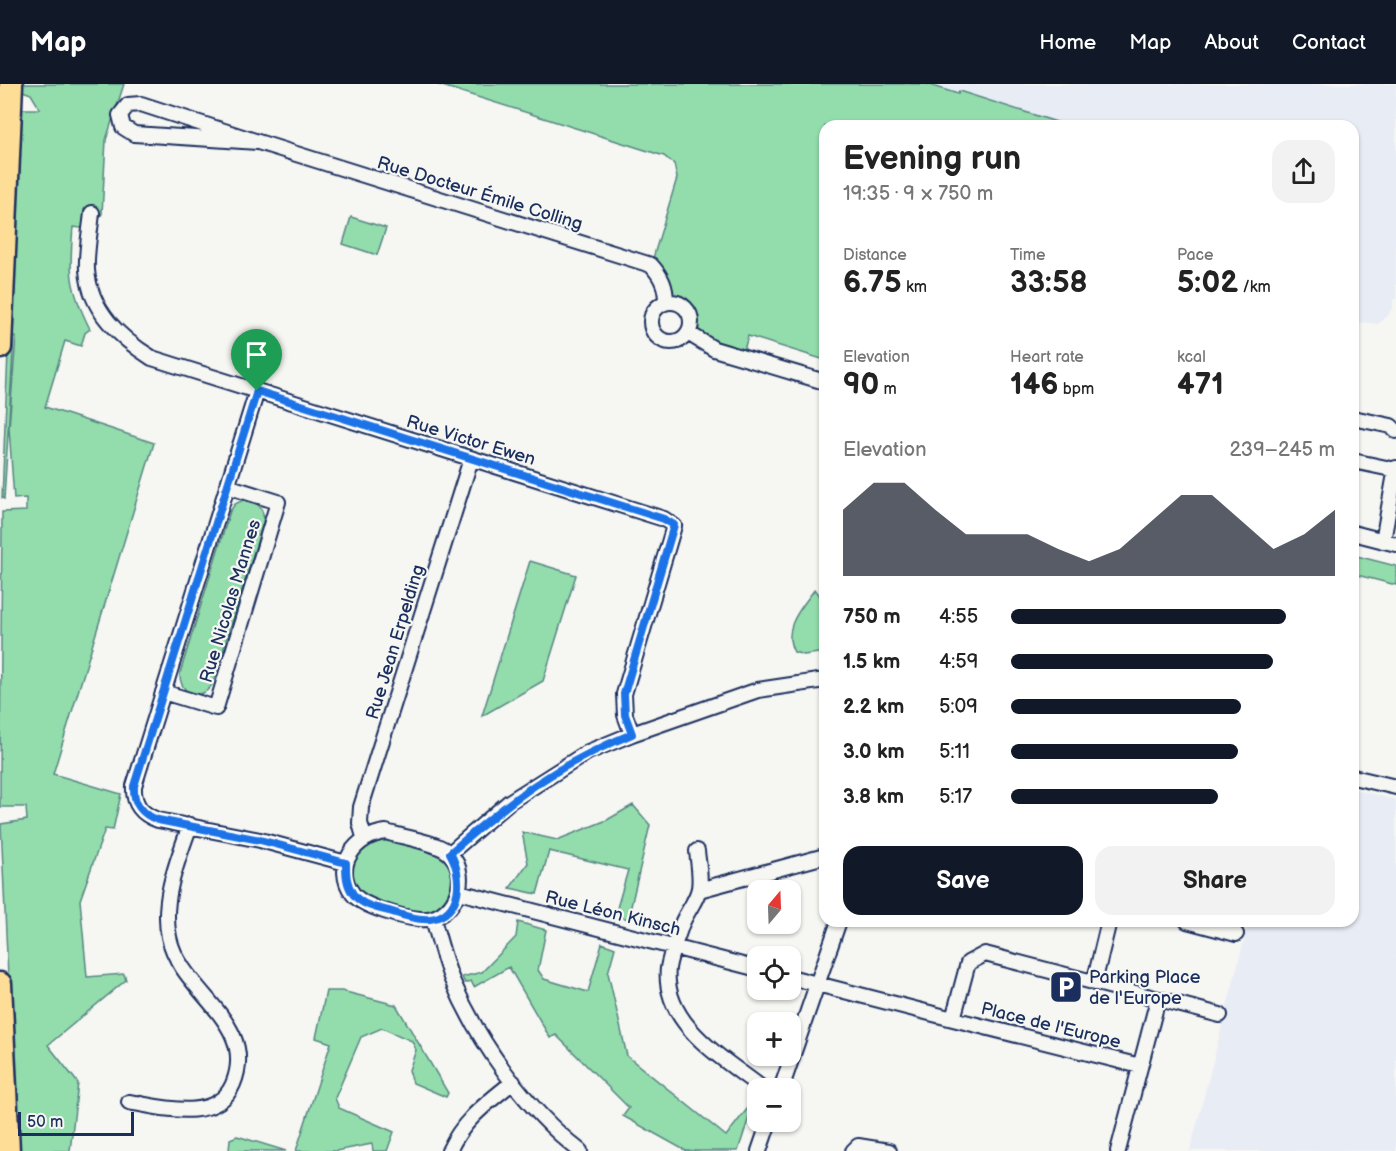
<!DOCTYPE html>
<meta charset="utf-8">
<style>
:root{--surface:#fff;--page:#f2f2f2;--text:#222;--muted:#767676;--accent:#111827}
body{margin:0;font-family:"Balsamiq Sans",sans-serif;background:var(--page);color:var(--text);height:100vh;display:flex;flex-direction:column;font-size:22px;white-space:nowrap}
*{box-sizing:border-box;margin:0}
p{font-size:20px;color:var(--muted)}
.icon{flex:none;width:33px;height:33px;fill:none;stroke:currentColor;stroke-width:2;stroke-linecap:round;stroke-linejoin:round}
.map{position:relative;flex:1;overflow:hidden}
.sheet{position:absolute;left:819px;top:36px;width:540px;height:807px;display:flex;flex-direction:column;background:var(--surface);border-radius:18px;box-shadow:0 2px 4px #0004}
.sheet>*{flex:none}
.needle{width:39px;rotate:19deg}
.controls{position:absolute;left:747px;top:796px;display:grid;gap:12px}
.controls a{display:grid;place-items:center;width:54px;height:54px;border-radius:12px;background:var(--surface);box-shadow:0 2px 4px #0004;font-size:30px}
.scale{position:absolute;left:18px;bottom:15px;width:116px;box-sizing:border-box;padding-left:6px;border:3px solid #1b2f5e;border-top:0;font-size:16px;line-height:21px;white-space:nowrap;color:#1b2f5e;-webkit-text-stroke:4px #f6f6f2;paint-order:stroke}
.pin{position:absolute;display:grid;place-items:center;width:51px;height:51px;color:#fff;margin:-62px -26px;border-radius:50% 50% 50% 0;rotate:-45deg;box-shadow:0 0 6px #0007}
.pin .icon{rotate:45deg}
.round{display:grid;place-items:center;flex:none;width:63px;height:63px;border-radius:18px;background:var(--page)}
.overview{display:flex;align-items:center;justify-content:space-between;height:102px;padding:0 24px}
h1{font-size:33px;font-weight:700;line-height:45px}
.figures{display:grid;grid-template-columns:repeat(3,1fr);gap:9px;height:102px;padding:6px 24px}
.figures div{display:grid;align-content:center}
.figures b{font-size:30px;font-weight:700}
.figures small{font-size:16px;font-weight:400}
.figures p{font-size:16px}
.chart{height:168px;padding:12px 24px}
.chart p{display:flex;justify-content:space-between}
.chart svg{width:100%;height:108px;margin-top:6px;fill:var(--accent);opacity:.7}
.action{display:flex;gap:12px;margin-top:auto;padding:12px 24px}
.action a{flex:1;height:69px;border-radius:18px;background:var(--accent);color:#fff;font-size:24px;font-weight:700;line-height:69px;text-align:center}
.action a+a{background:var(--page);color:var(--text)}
ul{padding:0 24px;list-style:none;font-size:20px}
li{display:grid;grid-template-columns:96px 72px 1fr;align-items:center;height:45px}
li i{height:15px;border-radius:8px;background:var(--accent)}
header{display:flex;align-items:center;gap:36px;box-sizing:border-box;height:84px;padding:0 30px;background:var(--accent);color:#fff}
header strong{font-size:28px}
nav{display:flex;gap:33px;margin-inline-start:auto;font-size:21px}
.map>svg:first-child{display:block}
</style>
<header>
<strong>Map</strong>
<nav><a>Home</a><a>Map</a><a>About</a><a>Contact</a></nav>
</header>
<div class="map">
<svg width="1396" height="1067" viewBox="0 0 1396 1067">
<rect width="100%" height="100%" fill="#f6f6f2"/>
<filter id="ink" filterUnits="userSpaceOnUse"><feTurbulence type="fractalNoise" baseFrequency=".0167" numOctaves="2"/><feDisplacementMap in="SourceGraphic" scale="12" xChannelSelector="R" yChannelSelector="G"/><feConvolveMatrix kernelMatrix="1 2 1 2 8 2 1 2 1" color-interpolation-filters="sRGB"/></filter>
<g filter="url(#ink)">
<path fill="#e8ecf5" d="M 926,0 L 1396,0 L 1396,215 L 1393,215 L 1393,222 L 1388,232 L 1378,240 L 1359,238 L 1353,250 L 1353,42 L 1069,42 L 959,7 L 958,10 Z
M 1353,705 L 1396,716 L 1396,1067 L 1190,1067 L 1249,837 L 1353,837 Z"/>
<path fill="#93dcab" stroke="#578684" stroke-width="1.5" d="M 20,0 L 124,0 L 106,56 L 102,130 L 90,145 L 73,143 C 69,189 69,203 90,245 L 85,249 L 81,262 L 65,257 L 45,323 L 154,359 L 53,690 L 121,710 L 113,746 L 105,745 L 80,816 L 87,893 L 124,890 L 126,896 L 48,961 L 78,999 L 70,1067 L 16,1067 L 1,740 L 27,736 L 26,723 L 0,723 L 0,692 L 2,428 L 26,427 L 26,414 L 14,415 L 9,344 L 16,253 L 14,252 L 4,415 L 2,414 L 18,25 L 40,25 L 31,10 L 20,6 Z
M 436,0 L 926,0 L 958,10 L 959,7 L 1069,42 L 825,42 L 825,276 L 748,252 L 742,273 L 688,249 C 695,232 685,217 666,218 L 651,181 L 677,94 L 674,80 L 664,72 Z
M 351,133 L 386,144 L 377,171 L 343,160 Z
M 243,416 C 258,417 265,424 263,439 L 213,599 C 202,619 179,611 180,589 L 230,427 L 235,420 Z
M 1353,471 L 1396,482 L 1396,501 L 1353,490 Z
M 530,477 L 576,491 L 543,597 L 482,632 Z
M 815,505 L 825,519 L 825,568 L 804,571 L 794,568 C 781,544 802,523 815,505 Z
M 633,721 L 650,741 L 628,835 L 615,831 L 628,786 L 549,767 L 537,810 L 510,804 L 528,779 L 522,748 L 557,756 L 607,736 Z
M 375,749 L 450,769 L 459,808 L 433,835 L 366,821 L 346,795 L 352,764 Z
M 518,838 L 546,846 L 538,886 L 544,895 L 588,908 L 602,859 L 615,864 L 608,889 L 627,972 L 726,1052 L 755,1015 L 738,1067 L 686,1067 L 623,1032 L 629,1024 L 556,951 L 550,954 L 509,883 L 474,903 L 471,897 L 465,899 L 462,893 L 482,888 L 516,853 Z
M 326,907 L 342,907 L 396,921 L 448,1009 L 446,1013 L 413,999 L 409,986 L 416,966 L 412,957 L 382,944 L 361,953 L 335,1014 L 339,1024 L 394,1048 L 387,1067 L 373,1067 L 372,1060 L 336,1067 L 296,1067 L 331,959 L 316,954 Z
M 237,1052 L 286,1067 L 229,1067 L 230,1055 Z"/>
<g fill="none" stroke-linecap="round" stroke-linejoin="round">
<defs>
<path id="minor" d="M 141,20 L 258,58 L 134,50 L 123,43 L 120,31 L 128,21 Z
M 258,58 L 651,181 C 662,193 666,203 666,218
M 92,129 C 90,148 86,168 87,186 C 90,227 120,254 152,274 L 664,435 L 674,442 L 624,610 L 625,631 L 632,650
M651 238a20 20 0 1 1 40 0a20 20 0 1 1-40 0Z
M 688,249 L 714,265 L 825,298
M 257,307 L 134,702 C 133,720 141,730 158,736 L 260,756 L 346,779
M 1353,334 L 1391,342 L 1396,347
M 1353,377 L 1396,386
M 1353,449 L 1396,460
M 1383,457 L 1396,384
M 163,608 L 216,624 L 278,418 L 227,402
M 1353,693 L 1396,703
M 386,748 C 401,753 439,758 450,770 C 473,794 453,838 420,835 C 404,834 363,823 353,810 C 332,782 356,751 386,748 Z
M 364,753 L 360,739 L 361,723 L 471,375
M 697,767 C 698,778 702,797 698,808 C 694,821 684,831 680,845 C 676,857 670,871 668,884 C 662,941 725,975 763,1005
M 450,769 L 509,718 L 588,668 L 632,650 L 758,606 L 825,596
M 699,806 L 825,772
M 459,808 L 758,885
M 433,835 C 439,855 444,876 452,896 C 479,959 525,1024 580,1067
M 1187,837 L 1236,850
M 790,893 L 953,935
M 1094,899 L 1109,837
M 1140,982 L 953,935 L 968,879 L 985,870 L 1220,931
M 781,1005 L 839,837
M 129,1018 C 160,1023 216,1040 233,1000 C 259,938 180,908 169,853 C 161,815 178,776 190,741
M 449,1067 C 463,1036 487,1019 513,998
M 759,1067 L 769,1038
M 853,1067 L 858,1062 L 889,1067
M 1118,1067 L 1158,915"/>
<path id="primary" d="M 0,263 L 11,0
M 0,900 L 8,1067"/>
</defs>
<use href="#minor" stroke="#1b2f5e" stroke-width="18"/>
<use href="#primary" stroke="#1b2f5e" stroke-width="27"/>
<use href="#minor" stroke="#f6f6f2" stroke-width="14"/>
<use href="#primary" stroke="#fedd96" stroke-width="22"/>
</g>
</g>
<g fill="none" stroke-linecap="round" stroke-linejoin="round" filter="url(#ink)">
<defs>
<path id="route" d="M 257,307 L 664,435 L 674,441 L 624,610 L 625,631 L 632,650 C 556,681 511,715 450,769 C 463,791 463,831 430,835 C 416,836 402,831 389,827 C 376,824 361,821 353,810 C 346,800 346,790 346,779 L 260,756 L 158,736 C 141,730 133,720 134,702 Z"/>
</defs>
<use href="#route" stroke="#fff" stroke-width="12"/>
<use href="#route" stroke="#1a73e8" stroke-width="8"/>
</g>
<defs>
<symbol id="parking-square" viewBox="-11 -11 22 22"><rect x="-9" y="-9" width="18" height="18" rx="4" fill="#1b2f5e" stroke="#f6f6f2"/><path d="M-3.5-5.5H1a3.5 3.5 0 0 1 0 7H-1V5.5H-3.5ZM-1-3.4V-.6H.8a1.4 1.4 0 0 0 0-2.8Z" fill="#fff"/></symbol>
</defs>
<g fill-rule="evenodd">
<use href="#parking-square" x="1047" y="884" width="38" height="38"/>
</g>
<g text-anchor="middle" stroke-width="4.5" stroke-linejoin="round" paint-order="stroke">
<g font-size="18" fill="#1b2f5e" stroke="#f6f6f2">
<text transform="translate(480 109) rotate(17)" y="6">Rue Docteur Émile Colling</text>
<text transform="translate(471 356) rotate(17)" y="6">Rue Victor Ewen</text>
<text transform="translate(230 517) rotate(-73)" y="6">Rue Nicolas Mannes</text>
<text transform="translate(395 558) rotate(-73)" y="6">Rue Jean Erpelding</text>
<text transform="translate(613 829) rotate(14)" y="6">Rue Léon Kinsch</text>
<text transform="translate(1051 941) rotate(14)" y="6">Place de l'Europe</text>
</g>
<g font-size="18" fill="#1b2f5e" stroke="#f6f6f2" text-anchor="start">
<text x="1089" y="899">Parking Place<tspan x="1089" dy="21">de l'Europe</tspan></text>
</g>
</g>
</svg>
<div class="controls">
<a><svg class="needle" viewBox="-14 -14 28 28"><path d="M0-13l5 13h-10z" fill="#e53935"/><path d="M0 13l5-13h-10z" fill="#767676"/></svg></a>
<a><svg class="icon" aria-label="locate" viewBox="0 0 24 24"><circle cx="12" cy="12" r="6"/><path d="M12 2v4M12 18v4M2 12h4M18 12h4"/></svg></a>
<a>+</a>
<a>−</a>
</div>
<div class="scale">50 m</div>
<div class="pin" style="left:257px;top:307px;background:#1e9e55"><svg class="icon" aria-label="arrive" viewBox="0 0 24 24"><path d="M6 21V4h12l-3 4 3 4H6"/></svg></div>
<section class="sheet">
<div class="overview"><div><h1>Evening run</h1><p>19:35 · 9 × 750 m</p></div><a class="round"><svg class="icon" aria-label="share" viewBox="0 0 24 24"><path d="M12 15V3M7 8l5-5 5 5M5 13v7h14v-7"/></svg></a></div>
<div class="figures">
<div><p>Distance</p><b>6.75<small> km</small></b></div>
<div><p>Time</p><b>33:58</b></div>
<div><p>Pace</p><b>5:02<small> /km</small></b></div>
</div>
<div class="figures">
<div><p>Elevation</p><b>90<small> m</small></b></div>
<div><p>Heart rate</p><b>146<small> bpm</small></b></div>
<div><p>kcal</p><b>471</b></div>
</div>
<div class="chart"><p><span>Elevation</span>239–245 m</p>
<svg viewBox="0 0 160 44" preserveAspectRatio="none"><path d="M0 44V17L10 6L20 6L30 17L40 27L50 27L60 27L70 33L80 38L90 33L100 22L110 11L120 11L130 22L140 33L150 27L160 17V44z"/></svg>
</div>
<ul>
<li><b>750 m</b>4:55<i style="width:85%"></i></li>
<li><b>1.5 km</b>4:59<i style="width:81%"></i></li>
<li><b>2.2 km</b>5:09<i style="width:71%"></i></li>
<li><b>3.0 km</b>5:11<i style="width:70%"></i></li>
<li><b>3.8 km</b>5:17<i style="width:64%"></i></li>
</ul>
<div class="action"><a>Save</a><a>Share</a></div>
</section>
</div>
